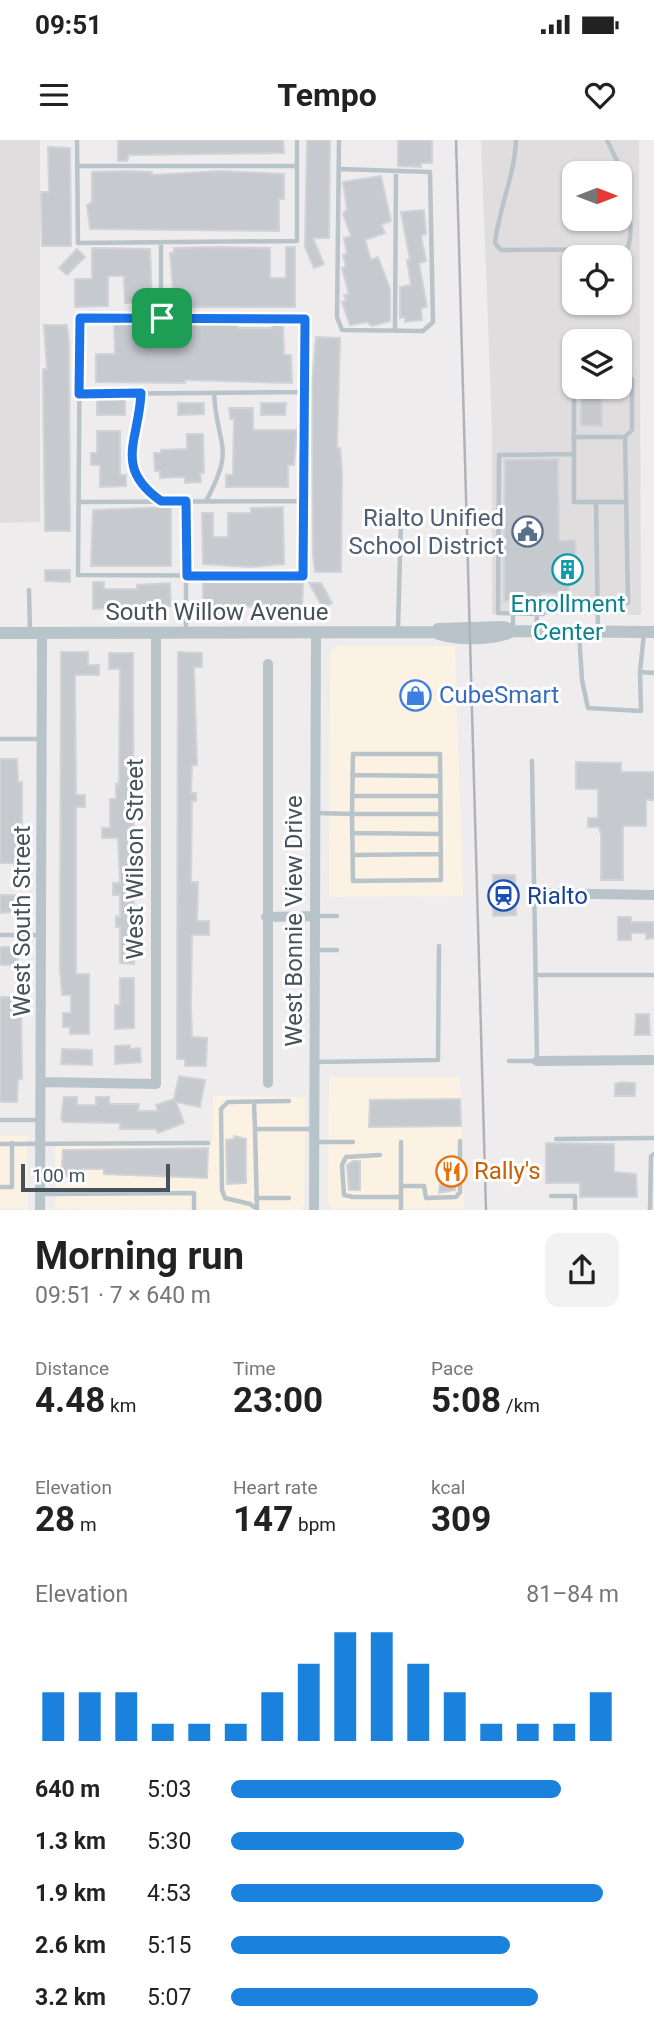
<!DOCTYPE html>
<meta charset="utf-8">
<style>
:root{--surface:#fff;--page:#f2f2f2;--text:#222;--muted:#767676;--accent:#1a82dc}
body{margin:0;font-family:Roboto,sans-serif;background:var(--page);color:var(--text);height:100vh;display:flex;flex-direction:column;font-size:26px;white-space:nowrap}
*{box-sizing:border-box;margin:0}
p{font-size:23px;color:var(--muted)}
.icon{flex:none;width:38px;height:38px;fill:none;stroke:currentColor;stroke-width:2;stroke-linecap:round;stroke-linejoin:round}
.map{position:relative;height:1070px;overflow:hidden}
.details{display:flex;flex-direction:column;background:var(--surface);flex:1}
.details>*{flex:none}
.needle{width:46px;rotate:90deg}
.fabs{position:absolute;left:562px;top:21px;display:grid;gap:14px}
.fabs a{display:grid;place-items:center;width:70px;height:70px;border-radius:14px;background:var(--surface);box-shadow:0 2px 5px #0004;font-size:35px}
.scale{position:absolute;left:21px;bottom:18px;width:149px;box-sizing:border-box;padding-left:7px;border:4px solid #45525a;border-top:0;font-size:19px;line-height:24px;white-space:nowrap;color:#45525a;-webkit-text-stroke:5px #fff;paint-order:stroke}
.pin{position:absolute;display:grid;place-items:center;width:60px;height:60px;color:#fff;margin:-30px;border-radius:14px;box-shadow:0 4px 10px #0006}
.round{display:grid;place-items:center;flex:none;width:74px;height:74px;border-radius:14px;background:var(--page)}
.headline{display:flex;align-items:center;justify-content:space-between;height:119px;padding:0 35px}
h1{font-size:38px;font-weight:700;line-height:52px}
.figures{display:grid;grid-template-columns:repeat(3,1fr);gap:10px;height:119px;padding:7px 35px}
.figures div{display:grid;align-content:center}
.figures b{font-size:35px;font-weight:700}
.figures small{font-size:19px;font-weight:400}
.figures p{font-size:19px}
.chart{height:196px;padding:14px 35px}
.chart p{display:flex;justify-content:space-between}
.chart svg{width:100%;height:126px;margin-top:7px;stroke:var(--accent);stroke-width:6}
ul{padding:0 35px;list-style:none;font-size:23px}
li{display:grid;grid-template-columns:112px 84px 1fr;align-items:center;height:52px}
li i{height:18px;border-radius:9px;background:var(--accent)}
.status{display:flex;justify-content:space-between;align-items:center;height:49px;padding:0 35px;background:var(--surface);direction:ltr}
.status svg{height:19px;fill:currentColor}
header{display:flex;justify-content:space-between;align-items:center;height:91px;padding:0 35px;background:var(--surface);font-size:32px;font-weight:700}
.map>svg:first-child{display:block}
</style>
<div class="status"><b>09:51</b><svg viewBox="0 0 49 12"><path d="M0 12V9h3v3zM5 12V6h3v6zM10 12V3h3v9zM15 12V0h3v12zM26 1h20v11H26zM47 4h2v5h-2z"/></svg></div>
<header><svg class="icon" aria-label="menu" viewBox="0 0 24 24"><path d="M4 6h16M4 12h16M4 18h16"/></svg>Tempo<svg class="icon" aria-label="heart" viewBox="0 0 24 24"><path d="M12 20l-8-8c-3-5 5-10 8-4 3-6 11-1 8 4z"/></svg></header>
<div class="map">
<svg width="654" height="1070" viewBox="0 0 654 1070">
<rect width="100%" height="100%" fill="#efeced"/>
<path fill="#fbf2e4" d="M 339,506 L 455,506 L 463,756 L 329,757 L 330,512 Z
M 329,937 L 460,937 L 464,1069 L 332,1069 L 328,1061 Z
M 213,956 L 306,957 L 304,1065 L 301,1070 L 55,1069 L 55,1006 L 212,1006 Z
M 0,996 L 27,996 L 28,1069 L 0,1069 Z"/>
<path fill="#e0dddf" fill-rule="evenodd" d="M 0,0 L 40,0 L 40,382 L 0,383 Z
M 481,0 L 639,0 L 641,475 L 492,475 L 492,288 ZM 574,33 L 620,33 L 620,79 L 574,79 ZM 574,117 L 620,117 L 620,163 L 574,163 ZM 574,201 L 620,201 L 620,247 L 574,247 Z"/>
<path fill="#c6cacf" stroke="#d0d3d8" stroke-width="2" d="M 118,0 L 283,0 L 284,13 L 129,15 L 127,21 L 118,21 Z
M 307,0 L 330,0 L 329,98 L 313,98 L 324,124 L 314,128 L 305,107 Z
M 398,0 L 432,0 L 432,23 L 421,23 L 421,27 L 398,26 Z
M 48,7 L 70,8 L 71,106 L 42,106 L 41,52 L 49,52 Z
M 127,31 L 152,32 L 152,35 L 220,31 L 284,34 L 284,59 L 279,59 L 279,91 L 90,89 L 87,65 L 92,62 L 92,32 Z
M 381,36 L 391,81 L 381,85 L 385,93 L 365,100 L 371,120 L 378,117 L 390,149 L 390,181 L 372,186 L 367,182 L 350,185 L 342,162 L 346,161 L 344,155 L 349,154 L 342,128 L 346,127 L 343,115 L 347,114 L 344,98 L 351,96 L 343,74 L 347,69 L 343,42 Z
M 424,70 L 426,94 L 421,95 L 426,121 L 419,123 L 427,167 L 421,168 L 422,180 L 405,182 L 405,177 L 400,178 L 400,147 L 411,145 L 407,120 L 410,120 L 401,72 Z
M 218,107 L 270,108 L 270,138 L 286,138 L 286,107 L 295,107 L 295,167 L 177,167 L 177,162 L 174,162 L 170,113 L 174,113 L 174,108 Z
M 92,108 L 150,109 L 152,163 L 125,163 L 124,136 L 108,136 L 108,166 L 75,167 L 75,139 L 92,139 Z
M 77,109 L 85,117 L 67,135 L 59,128 Z
M 114,183 L 238,183 L 238,188 L 272,188 L 272,184 L 283,184 L 284,215 L 291,215 L 292,243 L 185,240 L 185,243 L 96,242 L 96,214 L 115,214 Z
M 44,185 L 67,185 L 69,201 L 70,391 L 45,391 L 43,240 L 43,229 L 47,229 Z
M 316,197 L 340,198 L 337,308 L 340,308 L 342,331 L 341,432 L 315,432 L 313,415 L 312,242 Z
M 581,253 L 601,253 L 602,286 L 581,285 Z
M 97,259 L 125,259 L 125,275 L 97,275 Z
M 178,263 L 204,263 L 204,274 L 178,275 Z
M 261,263 L 286,263 L 285,275 L 261,275 Z
M 229,268 L 253,268 L 253,290 L 297,290 L 294,325 L 288,325 L 288,347 L 226,347 L 226,335 L 233,335 L 234,279 L 230,279 Z
M 97,291 L 120,291 L 120,335 L 126,335 L 126,346 L 100,347 L 100,325 L 91,325 L 91,313 L 97,313 Z
M 187,294 L 203,294 L 204,333 L 200,333 L 201,342 L 185,343 L 185,337 L 160,338 L 160,331 L 155,331 L 154,313 L 161,313 L 161,310 L 187,309 Z
M 558,319 L 559,401 L 575,400 L 577,439 L 569,440 L 569,454 L 541,453 L 541,461 L 504,461 L 505,320 Z
M 171,367 L 171,426 L 91,426 L 93,370 Z
M 283,367 L 284,424 L 250,427 L 203,424 L 202,373 L 213,373 L 213,397 L 228,397 L 228,373 L 251,373 L 251,368 Z
M 45,430 L 70,430 L 70,442 L 45,441 Z
M 282,441 L 303,443 L 302,469 L 238,466 L 238,469 L 203,469 L 203,442 Z
M 93,442 L 104,442 L 104,449 L 137,449 L 137,445 L 170,443 L 171,466 L 93,469 Z
M 309,443 L 321,443 L 332,463 L 323,468 Z
M 61,512 L 88,512 L 88,525 L 99,525 L 99,535 L 75,535 L 76,655 L 85,655 L 85,667 L 76,667 L 76,834 L 89,834 L 89,894 L 70,894 L 70,887 L 63,887 L 63,873 L 71,873 L 71,855 L 62,855 L 60,828 Z
M 178,512 L 202,513 L 202,527 L 194,527 L 197,625 L 192,625 L 191,653 L 196,653 L 196,661 L 192,661 L 191,742 L 198,742 L 197,781 L 209,781 L 209,795 L 192,795 L 191,864 L 192,897 L 207,898 L 206,926 L 185,926 L 185,919 L 177,919 Z
M 109,513 L 133,513 L 134,824 L 120,823 L 120,787 L 116,787 L 116,776 L 120,777 L 120,755 L 113,755 L 113,743 L 120,743 L 118,698 L 102,698 L 102,688 L 110,688 L 110,659 L 116,659 L 116,644 L 119,644 L 120,529 L 109,529 Z
M 0,619 L 17,619 L 18,642 L 22,642 L 22,723 L 0,723 Z
M 576,622 L 621,623 L 621,632 L 654,632 L 654,660 L 646,660 L 646,686 L 623,686 L 623,740 L 601,740 L 601,695 L 599,687 L 588,687 L 588,678 L 598,678 L 598,649 L 576,649 Z
M 493,735 L 515,735 L 516,775 L 493,776 Z
M 0,755 L 17,755 L 18,772 L 0,773 Z
M 618,777 L 631,777 L 631,782 L 654,782 L 654,798 L 646,799 L 646,793 L 631,793 L 631,800 L 618,800 Z
M 0,807 L 18,807 L 18,825 L 0,825 Z
M 120,838 L 134,838 L 134,888 L 115,889 L 115,865 L 120,865 Z
M 0,857 L 21,857 L 22,939 L 18,939 L 17,962 L 0,962 Z
M 636,874 L 649,874 L 650,895 L 635,895 Z
M 130,905 L 130,909 L 140,908 L 141,922 L 115,924 L 115,906 Z
M 62,909 L 92,910 L 92,925 L 61,924 Z
M 179,936 L 205,940 L 200,967 L 176,962 L 184,983 L 158,993 L 156,989 L 120,989 L 120,983 L 63,982 L 61,978 L 64,957 L 77,957 L 77,965 L 96,965 L 96,957 L 109,957 L 109,964 L 139,964 L 138,971 L 158,971 L 156,965 L 174,959 Z
M 621,942 L 635,943 L 635,956 L 615,956 L 615,944 Z
M 460,959 L 461,986 L 369,987 L 370,960 Z
M 234,996 L 246,999 L 246,1043 L 227,1044 L 226,1000 L 234,999 Z
M 546,1003 L 614,1004 L 614,1032 L 636,1034 L 637,1057 L 580,1057 L 580,1043 L 546,1043 Z
M 208,1008 L 207,1038 L 104,1034 L 104,1029 L 84,1029 L 84,1034 L 61,1037 L 63,1010 Z
M 455,1019 L 455,1050 L 439,1053 L 440,1044 L 445,1043 L 443,1020 Z
M 353,1021 L 360,1021 L 360,1050 L 349,1050 L 347,1025 Z"/>
<g fill="none" stroke-linecap="round" stroke-linejoin="round">
<path stroke="#b8c3ca" stroke-width="4.5" d="M 77,0 L 78,103 L 297,101 L 297,0
M 516,0 C 515,34 499,68 495,103 L 501,110 L 624,109 L 628,108 C 633,88 631,77 620,59
M 607,0 L 619,25 L 619,33
M 77,26 L 297,26
M 339,29 L 430,32 L 433,182 L 423,191 L 342,190 L 337,177 L 339,0
M 161,102 L 161,178 L 80,178 L 78,435 L 303,436 L 305,179 L 161,178
M 395,191 L 396,31
M 574,240 L 574,362 L 626,362
M 141,253 C 139,300 113,327 160,361
M 79,254 L 304,252
M 573,297 L 625,297
M 573,314 L 499,315 L 498,473 L 543,474 L 548,464 L 628,463 L 625,297 L 632,290 L 632,239 L 620,239
M 186,361 L 186,490
M 206,361 C 236,306 217,308 214,253
M 79,362 L 304,361
M 596,362 L 598,491
M 29,450 L 30,492
M 513,473 L 513,490
M 398,489 L 401,378
M 536,490 L 537,474
M 579,493 L 582,540 L 588,568 L 641,571 L 640,532 L 654,533
M 640,532 L 644,493
M 0,599 L 41,599
M 352,635 L 439,636
M 352,656 L 440,656
M 316,673 L 352,674 L 353,741 L 441,740 L 440,614 L 353,614 L 352,674 L 440,674
M 352,693 L 440,694
M 353,715 L 440,714
M 315,776 L 337,776
M 0,795 L 42,795
M 316,810 L 337,810
M 536,835 L 654,835
M 509,921 L 537,921 L 532,621
M 315,922 L 438,920 L 439,806
M 254,964 L 255,989
M 0,980 L 41,980
M 556,999 L 654,998
M 316,1002 L 353,1002
M 0,1004 L 208,1003
M 380,1015 L 346,1017 L 342,1025 L 344,1055 L 353,1057 L 401,1057
M 401,1046 L 424,1046 L 426,1058 L 456,1057 L 460,1052 L 460,1001
M 0,1047 L 12,1047 L 12,1003
M 42,1054 L 194,1053 L 194,1070
M 551,1056 L 575,1056 L 575,1070
M 256,1058 L 289,1058
M 257,1069 L 250,1064 L 225,1058 L 222,1050 L 221,969 L 228,962 L 289,961
M 257,1069 L 255,989 L 314,989
M 401,1070 L 401,1002
M 650,1070 L 651,1016 L 654,1014"/>
<path stroke="#b8c3ca" stroke-width="10" d="M 535,753 L 654,755
M 266,777 L 315,776
M 537,921 L 654,920
M 42,942 L 156,944 L 156,494
M 268,943 L 268,524
M 40,1070 L 42,494
M 314,1070 L 316,493"/>
<path stroke="#b8c3ca" stroke-width="12" d="M 438,489 L 504,487 L 513,491 L 654,492
M 0,493 L 434,492 C 452,501 495,500 513,491"/>
<path stroke="#aeb3b7" stroke-width="2.5" d="M 456,0 L 486,1070"/>
</g>
<g fill="none" stroke-linecap="round" stroke-linejoin="round">
<defs>
<path id="route" d="M 80,178 L 305,179 L 303,436 L 187,436 L 186,361 L 161,361 C 113,327 139,301 141,253 L 79,254 Z"/>
</defs>
<use href="#route" stroke="#fff" stroke-width="14"/>
<use href="#route" stroke="#1a73e8" stroke-width="9"/>
</g>
<defs>
<symbol id="civic-ring" viewBox="-11 -11 22 22"><circle r="9.5" fill="#fff" stroke="#5c6f8a" stroke-width="1.5"/><path d="M-.6-6.5H3V-4.5H.6V-3L4-1V1h2V6H-6V1h2V-1L-.6-3ZM-1.2 2.5V6h2.4V2.5Z" fill="#5c6f8a"/></symbol>
<symbol id="building-ring" viewBox="-11 -11 22 22"><circle r="9.5" fill="#fff" stroke="#0f9aa8" stroke-width="1.5"/><path d="M-4-6H4V6H1V3H-1V6H-4ZM-2.5-4.3h1.7v1.8h-1.7ZM.8-4.3h1.7v1.8H.8ZM-2.5-1h1.7V.8h-1.7ZM.8-1h1.7V.8H.8Z" fill="#0f9aa8"/></symbol>
<symbol id="shop-ring" viewBox="-11 -11 22 22"><circle r="9.5" fill="#fff" stroke="#3f7fe0" stroke-width="1.5"/><path d="M-5-2.5h2.3a2.7 3.5 0 0 1 5.4 0H5L5.5 6h-11ZM-1.5-2.5h3a1.5 2.3 0 0 0-3 0Z" fill="#3f7fe0"/></symbol>
<symbol id="station-ring" viewBox="-11 -11 22 22"><circle r="9.5" fill="#fff" stroke="#1a4fb4" stroke-width="1.5"/><path d="M-3-6H3Q5-6 5-4V2Q5 4 3 4L4.5 6H3L1.5 4h-3L-3 6H-4.5L-3 4Q-5 4-5 2V-4Q-5-6-3-6ZM-3.5-4v3h7v-3ZM-3.5 1v1.5H-2V1ZM2 1v1.5H3.5V1Z" fill="#1a4fb4"/></symbol>
<symbol id="restaurant-ring" viewBox="-11 -11 22 22"><circle r="9.5" fill="#fff" stroke="#e8710a" stroke-width="1.5"/><path d="M-5-6h1v4h1v-4h1v4h1v-4h1v5L-1.5 .5V6h-2V.5L-5-1ZM5-6V6H3V1.5H1.5Q1.5-4 5-6Z" fill="#e8710a"/></symbol>
</defs>
<g fill-rule="evenodd">
<use href="#civic-ring" x="510" y="374" width="35" height="35"/>
<use href="#building-ring" x="550" y="412" width="35" height="35"/>
<use href="#shop-ring" x="398" y="538" width="35" height="35"/>
<use href="#station-ring" x="486" y="738" width="35" height="35"/>
<use href="#restaurant-ring" x="434" y="1014" width="35" height="35"/>
</g>
<g text-anchor="middle" stroke-width="6" stroke-linejoin="round" paint-order="stroke">
<g font-size="24" fill="#4e5e75" stroke="#fff" text-anchor="end">
<text x="504" y="386">Rialto Unified<tspan x="504" dy="28">School District</tspan></text>
</g>
<g font-size="24" fill="#0d838f" stroke="#fff">
<text x="568" y="472">Enrollment<tspan x="568" dy="28">Center</tspan></text>
</g>
<g font-size="24" fill="#45525a" stroke="#fff">
<text x="217" y="480">South Willow Avenue</text>
<text transform="translate(135 719) rotate(-90)" y="8">West Wilson Street</text>
<text transform="translate(22 781) rotate(-90)" y="8">West South Street</text>
<text transform="translate(294 781) rotate(-90)" y="8">West Bonnie View Drive</text>
</g>
<g font-size="24" fill="#366cbe" stroke="#fff" text-anchor="start">
<text x="439" y="563">CubeSmart</text>
</g>
<g font-size="24" fill="#164399" stroke="#fff" text-anchor="start">
<text x="527" y="764">Rialto</text>
</g>
<g font-size="24" fill="#c56008" stroke="#fff" text-anchor="start">
<text x="474" y="1039">Rally's</text>
</g>
</g>
</svg>
<div class="fabs">
<a><svg class="needle" viewBox="-14 -14 28 28"><path d="M0-13l5 13h-10z" fill="#e53935"/><path d="M0 13l5-13h-10z" fill="#767676"/></svg></a>
<a><svg class="icon" aria-label="locate" viewBox="0 0 24 24"><circle cx="12" cy="12" r="6"/><path d="M12 2v4M12 18v4M2 12h4M18 12h4"/></svg></a>
<a><svg class="icon" aria-label="layers" viewBox="0 0 24 24"><path d="M12 4l9 5-9 5-9-5zM3 14l9 5 9-5"/></svg></a>
</div>
<div class="scale">100 m</div>
<div class="pin" style="left:162px;top:178px;background:#1e9e55"><svg class="icon" aria-label="arrive" viewBox="0 0 24 24"><path d="M6 21V4h12l-3 4 3 4H6"/></svg></div>
</div>
<section class="details">
<div class="headline"><div><h1>Morning run</h1><p>09:51 · 7 × 640 m</p></div><a class="round"><svg class="icon" aria-label="share" viewBox="0 0 24 24"><path d="M12 15V3M7 8l5-5 5 5M5 13v7h14v-7"/></svg></a></div>
<div class="figures">
<div><p>Distance</p><b>4.48<small> km</small></b></div>
<div><p>Time</p><b>23:00</b></div>
<div><p>Pace</p><b>5:08<small> /km</small></b></div>
</div>
<div class="figures">
<div><p>Elevation</p><b>28<small> m</small></b></div>
<div><p>Heart rate</p><b>147<small> bpm</small></b></div>
<div><p>kcal</p><b>309</b></div>
</div>
<div class="chart"><p><span>Elevation</span>81–84 m</p>
<svg viewBox="0 0 160 44" preserveAspectRatio="none"><path d="M5 44V27M15 44V27M25 44V27M35 44V38M45 44V38M55 44V38M65 44V27M75 44V17M85 44V6M95 44V6M105 44V17M115 44V27M125 44V38M135 44V38M145 44V38M155 44V27"/></svg>
</div>
<ul>
<li><b>640 m</b>5:03<i style="width:85%"></i></li>
<li><b>1.3 km</b>5:30<i style="width:60%"></i></li>
<li><b>1.9 km</b>4:53<i style="width:96%"></i></li>
<li><b>2.6 km</b>5:15<i style="width:72%"></i></li>
<li><b>3.2 km</b>5:07<i style="width:79%"></i></li>
</ul>
</section>
